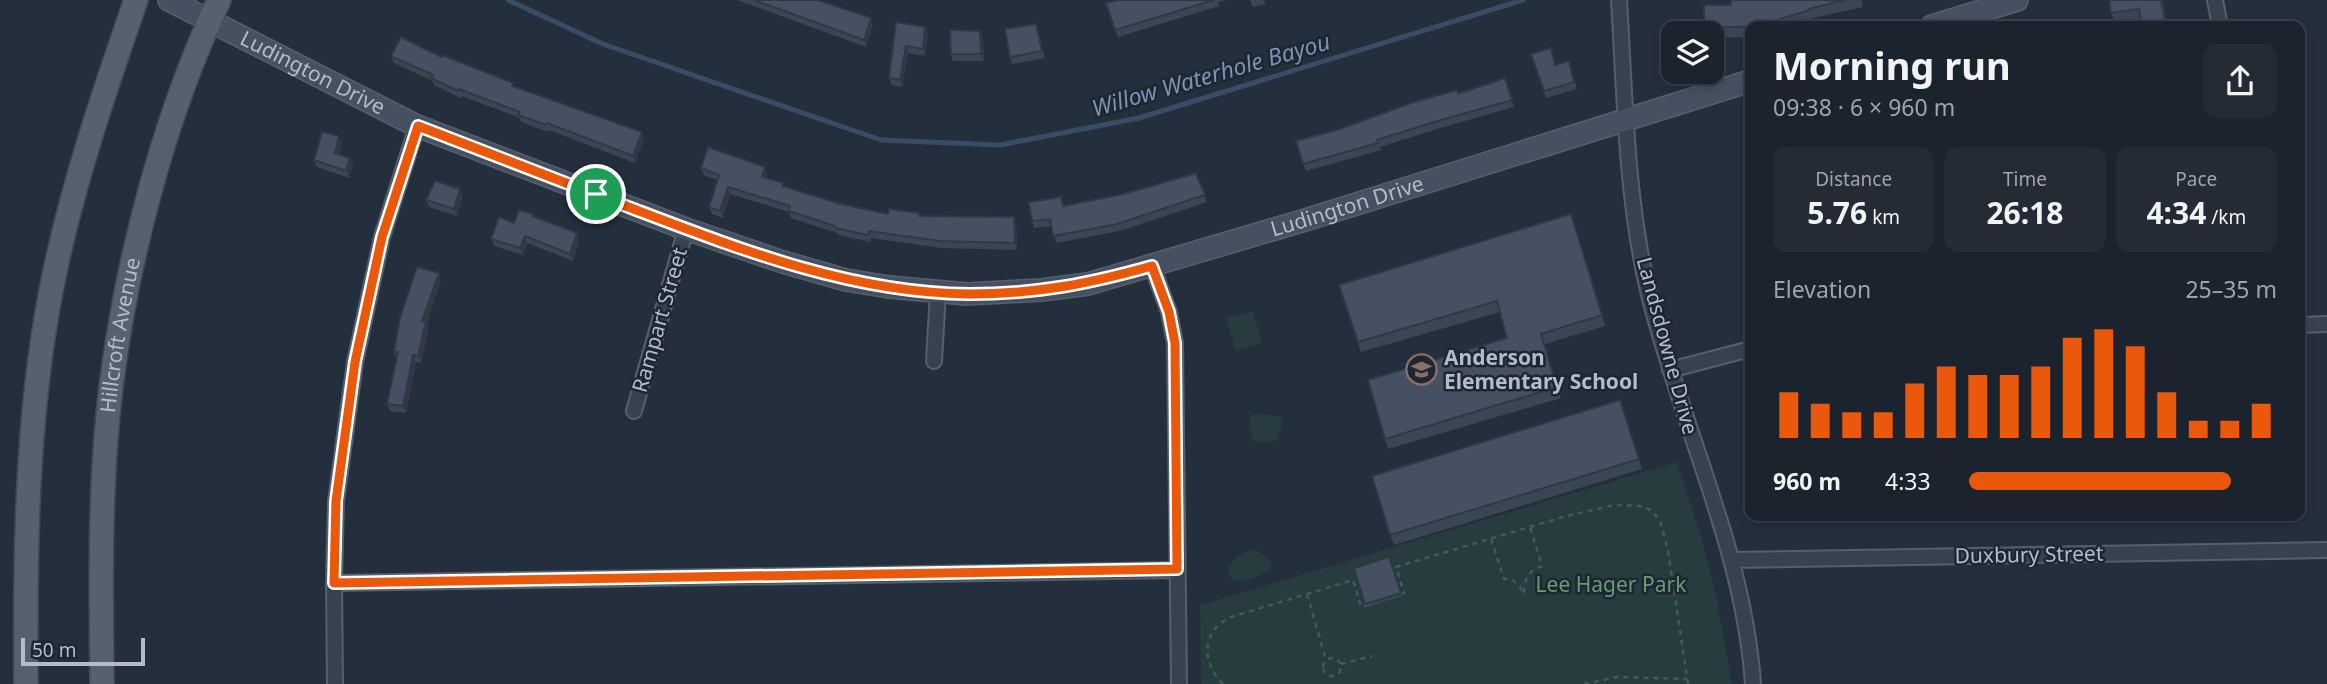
<!DOCTYPE html>
<meta charset="utf-8">
<style>
:root{--surface:#1b232e;--page:#242b36;--text:#f1f3f6;--muted:#a0a4aa;--line:#39404a;--accent:#ea580c}
body{margin:0;font-family:"Noto Sans",sans-serif;background:var(--page);color:var(--text);height:100vh;display:flex;flex-direction:column;font-size:26px;white-space:nowrap}
*{box-sizing:border-box;margin:0}
p{font-size:23px;color:var(--muted)}
.icon{flex:none;width:38px;height:38px;fill:none;stroke:currentColor;stroke-width:2;stroke-linecap:round;stroke-linejoin:round}
.map{position:relative;flex:1;overflow:hidden}
.panel{position:absolute;left:1745px;top:21px;width:560px;height:500px;display:flex;flex-direction:column;background:var(--surface);border-radius:14px;box-shadow:0 4px 10px #0003,0 0 0 2px var(--line)}
.panel>*{flex:none}
.tools{position:absolute;left:1661px;top:21px;display:grid;gap:14px}
.tools a{display:grid;place-items:center;width:63px;height:63px;border-radius:14px;background:var(--surface);box-shadow:0 4px 10px #0003,0 0 0 2px var(--line);font-size:35px}
.scale{position:absolute;left:21px;bottom:18px;width:124px;box-sizing:border-box;padding-left:7px;border:4px solid #b4bcc9;border-top:0;font-size:19px;line-height:24px;white-space:nowrap;color:#b4bcc9;-webkit-text-stroke:5px #1d2633;paint-order:stroke}
.pin{position:absolute;display:grid;place-items:center;width:60px;height:60px;color:#fff;margin:-30px;border:4px solid #fff;border-radius:50%;box-shadow:0 2px 7px #0007}
.round{display:grid;place-items:center;flex:none;width:74px;height:74px;border-radius:14px;background:var(--page)}
.summary{display:flex;align-items:center;justify-content:space-between;height:119px;padding:0 28px}
h1{font-size:38px;font-weight:700;line-height:52px}
.metrics{display:grid;grid-template-columns:repeat(3,1fr);gap:10px;height:119px;padding:7px 28px}
.metrics div{display:grid;align-content:center;border-radius:14px;background:var(--page);text-align:center}
.metrics b{font-size:30px;font-weight:700}
.metrics small{font-size:19px;font-weight:400}
.metrics p{font-size:19px}
.chart{height:196px;padding:14px 28px}
.chart p{display:flex;justify-content:space-between}
.chart svg{width:100%;height:126px;margin-top:7px;stroke:var(--accent);stroke-width:6}
ul{padding:0 28px;list-style:none;font-size:23px}
li{display:grid;grid-template-columns:112px 84px 1fr;align-items:center;height:52px}
li i{height:18px;border-radius:9px;background:var(--accent)}
.map>svg:first-child{display:block}
</style>
<div class="map">
<svg width="2327" height="684" viewBox="0 0 2327 684">
<rect width="100%" height="100%" fill="#242f3e"/>
<path fill="#263c3f" d="M 1253,311 L 1262,343 L 1236,351 L 1226,318 Z
M 1252,414 L 1279,416 L 1283,419 L 1278,439 L 1273,442 L 1254,442 C 1249,432 1246,424 1252,414 Z
M 1677,462 L 1701,537 L 1716,595 L 1732,684 L 1201,684 L 1200,605 Z
M 1250,550 L 1258,551 L 1271,561 L 1271,568 C 1259,577 1245,585 1231,579 L 1228,568 L 1238,556 Z"/>
<g fill="none" stroke-linecap="round" stroke-linejoin="round">
<path stroke="#394c67" stroke-width="5" d="M 508,0 L 603,44 L 881,140 L 1000,145 L 1139,118 L 1523,0"/>
<defs>
<path id="street" d="M 1619,0 C 1625,98 1626,199 1649,295 C 1681,425 1744,550 1753,684
M 2215,0 L 2220,26
M 1152,266 L 1169,312 L 1175,343 L 1179,684
M 2300,325 L 2327,324
M 934,361 L 938,292
M 1670,370 L 1750,349
M 634,411 L 686,229
M 1731,560 L 2327,550
M 334,583 L 1177,570
M 335,684 L 334,583 L 336,501 L 355,362 L 382,237 L 417,126"/>
<g id="secondary">
<path id="s1" d="M 169,0 L 417,126 L 686,229 L 783,262 L 846,280 L 889,287 L 967,294 L 1042,290 L 1088,284 L 1302,221 L 1750,81"/>
<path d="M 1932,26 L 2017,0"/>
</g>
<g id="primary">
<path d="M 26,684 C 25,553 26,421 51,291 C 70,192 103,95 136,0"/>
<path id="s2" d="M 102,684 C 101,585 99,485 111,387 C 127,259 164,117 219,0"/>
</g>
</defs>
<use href="#street" stroke="#565f6c" stroke-width="18"/>
<use href="#secondary" stroke="#565f6c" stroke-width="24"/>
<use href="#primary" stroke="#414a57" stroke-width="26"/>
<path stroke="#44595c" stroke-width="2.5" stroke-dasharray="5 5" stroke-linecap="butt" d="M 1491,539 L 1504,579 C 1515,578 1519,585 1524,594 C 1524,579 1528,571 1542,566 L 1530,527
M 1307,594 L 1326,660
M 1401,594 L 1404,593 L 1396,567 L 1563,517 L 1614,505 L 1644,506 L 1654,513 L 1661,524 L 1668,551 L 1688,684
M1323 667a9 9 0 1 1 18 0a9 9 0 1 1-18 0Z
M 1341,664 L 1372,656
M 1223,684 C 1201,663 1201,631 1231,617 L 1353,580 L 1361,607 L 1368,605
M 1584,684 L 1617,677 L 1687,679"/>
<use href="#street" stroke="#38414e" stroke-width="14"/>
<use href="#secondary" stroke="#465061" stroke-width="21"/>
<use href="#primary" stroke="#56606e" stroke-width="23"/>
</g>
<path fill="#3b4654" d="M 737,0 L 818,0 L 873,25 L 866,47 Z
M 1118,0 L 1228,0 L 1218,2 L 1219,6 L 1118,37 L 1115,30 Z
M 1250,0 L 1264,0 L 1266,4 L 1253,7 Z
M 1731,0 L 1861,0 L 1863,7 L 1813,18 L 1814,20 L 1794,26 L 1750,26 L 1750,37 L 1712,38 L 1712,33 L 1706,33 L 1704,28 L 1731,5 Z
M 2163,0 L 2167,26 L 2142,26 L 2141,19 L 2115,23 L 2111,13 Z
M 896,22 L 928,34 L 925,56 L 908,53 L 902,87 L 892,85 L 889,78 Z
M 1036,24 L 1045,58 L 1012,64 L 1010,57 Z
M 983,38 L 984,61 L 953,61 L 951,54 Z
M 1531,54 L 1556,65 L 1569,61 L 1577,89 L 1546,98 Z
M 391,56 L 441,57 L 644,139 L 635,163 L 549,130 L 548,132 L 521,122 L 520,118 L 462,96 L 461,98 L 434,85 L 433,81 L 394,63 Z
M 1505,78 L 1514,107 L 1437,129 L 1380,147 L 1381,150 L 1306,171 L 1296,141 L 1458,94 Z
M 342,143 L 339,154 L 350,158 L 353,165 L 349,178 L 317,167 L 314,160 Z
M 765,167 L 767,174 L 766,178 L 785,187 L 841,204 L 888,214 L 919,213 L 921,216 L 1014,217 L 1016,224 L 1017,250 L 942,248 L 871,238 L 870,242 L 838,235 L 837,233 L 791,218 L 789,212 L 730,194 L 723,218 L 712,214 L 709,207 L 717,180 L 704,175 L 701,168 Z
M 1196,173 L 1207,202 L 1120,231 L 1056,243 L 1052,226 L 1034,228 L 1032,221 Z
M 463,196 L 457,216 L 429,207 L 426,200 Z
M 1571,214 L 1605,326 L 1545,344 L 1561,398 L 1388,449 L 1385,439 L 1507,338 L 1500,312 L 1361,352 L 1339,285 Z
M 534,217 L 579,240 L 573,261 L 527,243 L 523,255 L 494,246 L 491,239 L 514,223 Z
M 441,280 L 427,323 L 429,328 L 421,363 L 416,362 L 406,413 L 390,411 L 387,404 L 396,359 L 394,352 Z
M 1620,400 L 1642,469 L 1394,545 L 1390,535 Z
M 1389,557 L 1402,596 L 1367,607 L 1354,568 Z"/>
<path fill="#303945" d="M 2161,0 L 2163,0 L 2167,26 L 2166,26 L 2165,22 Z
M 871,18 L 873,25 L 866,47 L 864,40 Z
M 925,27 L 928,34 L 925,56 L 923,49 Z
M 980,31 L 983,38 L 984,61 L 981,54 Z
M 906,46 L 908,53 L 902,87 L 900,80 Z
M 642,132 L 644,139 L 635,163 L 633,156 Z
M 339,136 L 342,143 L 337,160 L 335,153 Z
M 350,158 L 353,165 L 349,178 L 346,171 Z
M 765,167 L 767,174 L 764,184 L 762,177 Z
M 728,187 L 730,194 L 723,218 L 720,211 Z
M 460,189 L 463,196 L 457,216 L 454,209 Z
M 1014,217 L 1016,224 L 1017,250 L 1015,243 Z
M 577,233 L 579,240 L 573,261 L 570,254 Z
M 525,236 L 527,243 L 523,255 L 520,248 Z
M 439,273 L 441,280 L 427,323 L 429,328 L 421,363 L 418,356 L 422,321 Z
M 413,355 L 416,362 L 406,413 L 403,406 Z"/>
<path fill="#455162" stroke="#303945" stroke-width="2" d="M 754,0 L 818,0 L 871,18 L 864,40 Z
M 1118,0 L 1214,0 L 1115,30 L 1106,3 Z
M 1731,0 L 1845,0 L 1809,9 L 1810,10 L 1758,26 L 1704,28 L 1704,5 L 1731,5 Z
M 2109,0 L 2161,0 L 2165,22 L 2142,26 L 2139,9 L 2111,13 Z
M 896,22 L 925,27 L 923,49 L 906,46 L 900,80 L 889,78 Z
M 1036,24 L 1042,51 L 1010,57 L 1005,29 Z
M 950,30 L 980,31 L 981,54 L 951,54 Z
M 401,37 L 441,57 L 442,55 L 513,83 L 512,86 L 642,132 L 633,156 L 547,123 L 546,125 L 518,115 L 520,112 L 459,89 L 458,91 L 431,78 L 433,75 L 391,56 Z
M 1551,48 L 1555,65 L 1569,61 L 1574,82 L 1544,91 L 1531,54 Z
M 1505,78 L 1512,100 L 1434,122 L 1377,140 L 1378,143 L 1303,164 L 1296,141 L 1340,129 L 1411,103 L 1457,90 L 1458,94 Z
M 322,132 L 339,136 L 335,153 L 350,158 L 346,171 L 314,160 Z
M 708,147 L 765,167 L 762,177 L 784,183 L 782,186 L 841,204 L 888,214 L 889,209 L 919,213 L 919,216 L 1014,217 L 1015,243 L 940,241 L 869,231 L 868,235 L 835,228 L 835,226 L 789,211 L 790,206 L 728,187 L 720,211 L 709,207 L 719,175 L 701,168 Z
M 1196,173 L 1205,195 L 1117,224 L 1053,236 L 1050,219 L 1032,221 L 1029,202 L 1061,197 L 1063,206 L 1124,194 Z
M 435,181 L 460,189 L 454,209 L 426,200 Z
M 519,210 L 533,214 L 532,216 L 577,233 L 570,254 L 525,236 L 520,248 L 491,239 L 499,217 L 514,223 Z
M 1571,214 L 1602,315 L 1541,334 L 1557,387 L 1385,439 L 1368,380 L 1507,338 L 1497,301 L 1358,342 L 1339,285 Z
M 417,267 L 439,273 L 422,321 L 426,321 L 418,356 L 413,355 L 403,406 L 387,404 L 398,352 L 394,352 L 400,317 Z
M 1620,400 L 1639,459 L 1390,535 L 1372,476 Z
M 1389,557 L 1401,593 L 1365,604 L 1354,568 Z"/>
<g fill="none" stroke-linecap="round" stroke-linejoin="round">
<defs>
<path id="route" d="M 418,126 C 489,153 560,180 631,208 C 739,249 851,293 969,294 C 1036,294 1088,284 1152,266 L 1169,312 L 1175,343 L 1177,569 L 334,583 L 336,501 L 355,362 L 382,237 Z"/>
</defs>
<use href="#route" stroke="#fff" stroke-width="14"/>
<use href="#route" stroke="#ea580c" stroke-width="9"/>
</g>
<defs>
<symbol id="school-ring" viewBox="-11 -11 22 22"><circle r="9.5" fill="#1d2633" stroke="#8d6e63" stroke-width="1.5"/><path d="M0-5L7-2L0 1L-7-2ZM-4 1L0 2.5L4 1V4Q0 6-4 4Z" fill="#8d6e63"/></symbol>
</defs>
<g fill-rule="evenodd">
<use href="#school-ring" x="1404" y="352" width="35" height="35"/>
</g>
<g text-anchor="middle" stroke-width="5" stroke-linejoin="round" paint-order="stroke">
<g font-size="21" fill="#b4bcc9" stroke="#1d2633">
<text dy="7" stroke="none"><textPath href="#s1" startOffset="161">Ludington Drive</textPath></text>
<text dy="7" stroke="none"><textPath href="#s1" startOffset="1248">Ludington Drive</textPath></text>
<text transform="translate(660 320) rotate(-74)" y="7">Rampart Street</text>
<text dy="7" stroke="none"><textPath href="#s2" startOffset="350">Hillcroft Avenue</textPath></text>
<text transform="translate(1667 346) rotate(75)" y="7">Landsdowne Drive</text>
<text transform="translate(2029 555) rotate(-1)" y="7">Duxbury Street</text>
</g>
<g font-size="21" font-weight="bold" fill="#b4bcc9" stroke="#1d2633" text-anchor="start">
<text x="1444" y="365">Anderson<tspan x="1444" dy="24">Elementary School</tspan></text>
</g>
<g font-size="21" fill="#6b9a76" stroke="#1d2633">
<text x="1611" y="592">Lee Hager Park</text>
</g>
<g font-size="23" font-style="italic" fill="#7c92b1" stroke="#1d2633">
<text transform="translate(1211 75) rotate(-16)" y="8">Willow Waterhole Bayou</text>
</g>
</g>
</svg>
<div class="tools">
<a><svg class="icon" aria-label="layers" viewBox="0 0 24 24"><path d="M12 4l9 5-9 5-9-5zM3 14l9 5 9-5"/></svg></a>
</div>
<div class="scale">50 m</div>
<div class="pin" style="left:596px;top:194px;background:#1e9e55"><svg class="icon" aria-label="arrive" viewBox="0 0 24 24"><path d="M6 21V4h12l-3 4 3 4H6"/></svg></div>
<section class="panel">
<div class="summary"><div><h1>Morning run</h1><p>09:38 · 6 × 960 m</p></div><a class="round"><svg class="icon" aria-label="share" viewBox="0 0 24 24"><path d="M12 15V3M7 8l5-5 5 5M5 13v7h14v-7"/></svg></a></div>
<div class="metrics">
<div><p>Distance</p><b>5.76<small> km</small></b></div>
<div><p>Time</p><b>26:18</b></div>
<div><p>Pace</p><b>4:34<small> /km</small></b></div>
</div>
<div class="chart"><p><span>Elevation</span>25–35 m</p>
<svg viewBox="0 0 160 44" preserveAspectRatio="none"><path d="M5 44V28M15 44V32M25 44V35M35 44V35M45 44V25M55 44V19M65 44V22M75 44V22M85 44V19M95 44V9M105 44V6M115 44V12M125 44V28M135 44V38M145 44V38M155 44V32"/></svg>
</div>
<ul>
<li><b>960 m</b>4:33<i style="width:85%"></i></li>
</ul>
</section>
</div>
